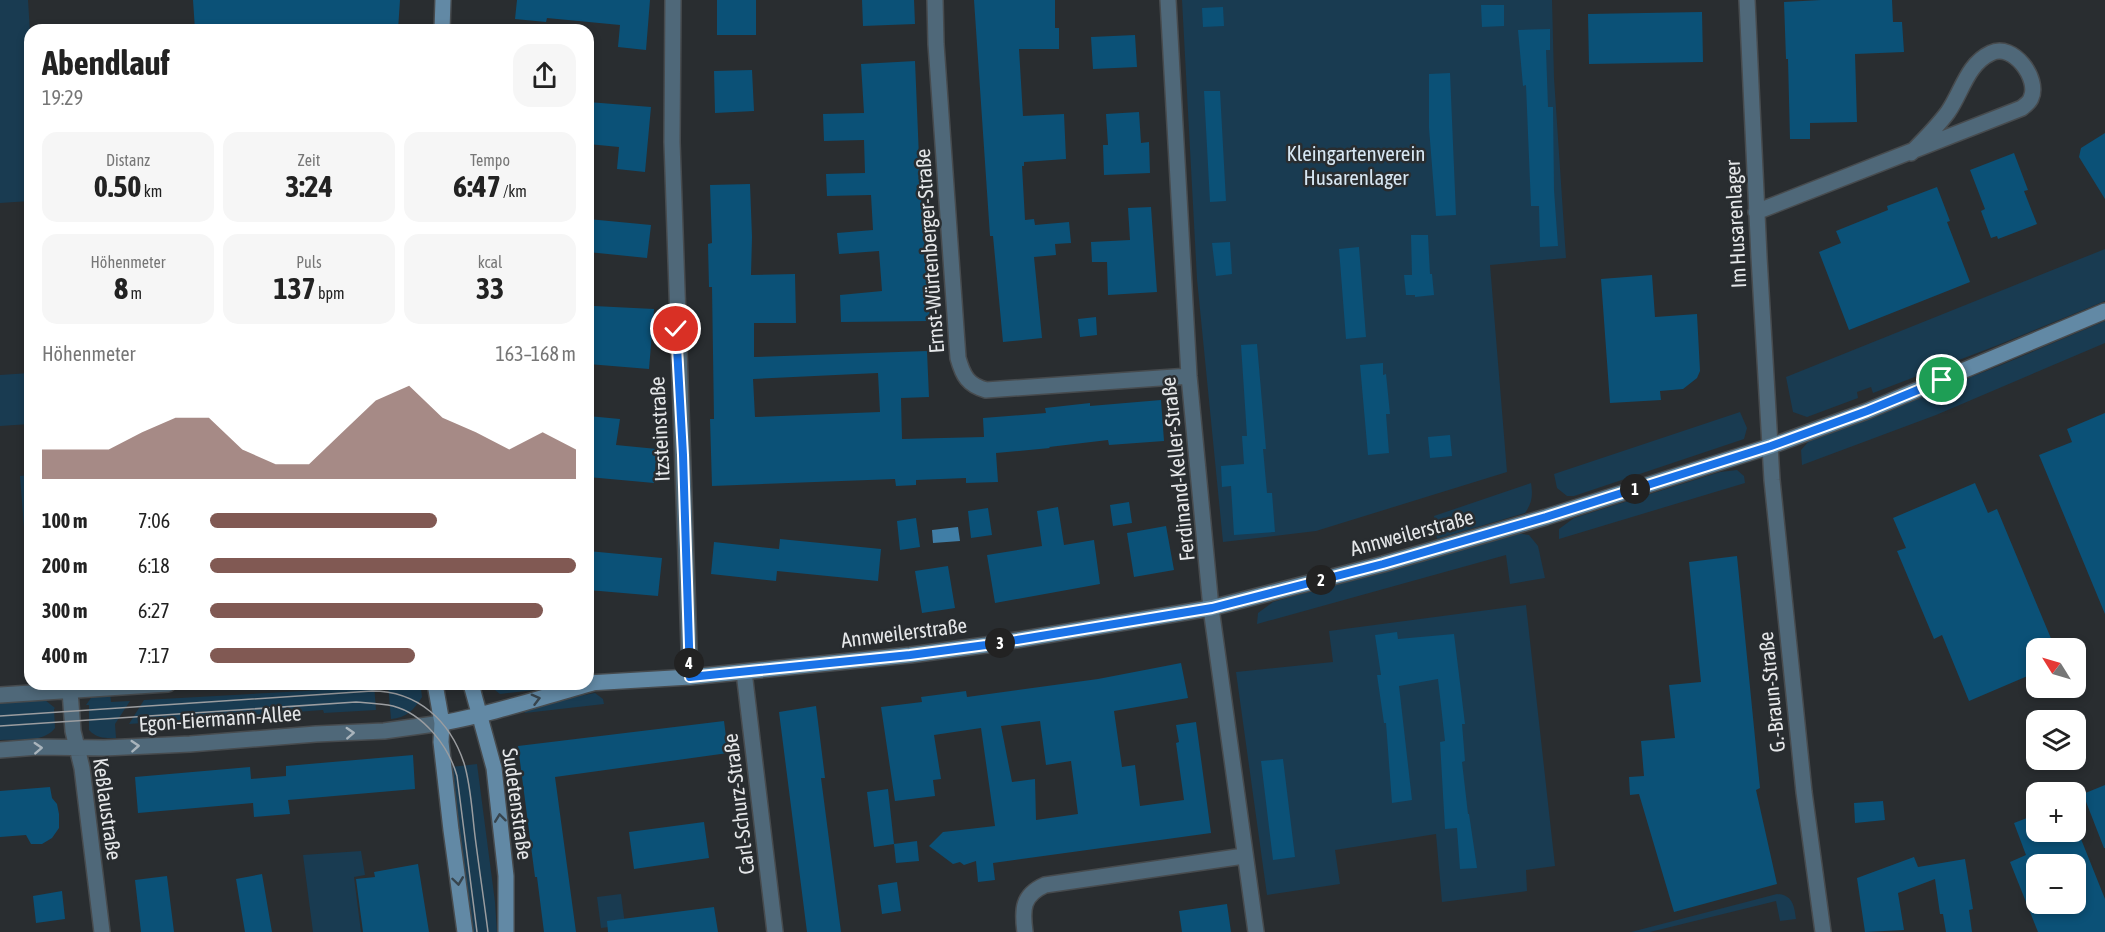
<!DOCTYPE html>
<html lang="de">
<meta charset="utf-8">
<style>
:root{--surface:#fff;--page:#f6f6f6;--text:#222;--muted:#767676;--accent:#815953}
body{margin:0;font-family:"Asap Condensed",sans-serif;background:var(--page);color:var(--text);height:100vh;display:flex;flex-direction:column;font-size:22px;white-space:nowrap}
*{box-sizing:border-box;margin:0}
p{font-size:20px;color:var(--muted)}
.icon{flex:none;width:33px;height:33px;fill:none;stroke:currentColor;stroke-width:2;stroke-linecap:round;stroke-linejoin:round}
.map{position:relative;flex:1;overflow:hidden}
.panel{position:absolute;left:24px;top:24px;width:570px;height:666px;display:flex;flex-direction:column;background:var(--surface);border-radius:18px;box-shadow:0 3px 9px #0003}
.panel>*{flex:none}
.needle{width:39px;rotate:307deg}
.tools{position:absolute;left:2026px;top:638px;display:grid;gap:12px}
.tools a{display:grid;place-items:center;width:60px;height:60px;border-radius:12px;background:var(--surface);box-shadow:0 3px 9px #0003;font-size:30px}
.pin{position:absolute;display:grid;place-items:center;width:51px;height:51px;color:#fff;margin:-26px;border:3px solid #fff;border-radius:50%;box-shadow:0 2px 6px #0007}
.km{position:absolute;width:30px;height:30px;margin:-15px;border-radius:50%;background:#222;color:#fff;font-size:16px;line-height:30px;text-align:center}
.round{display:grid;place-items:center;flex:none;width:63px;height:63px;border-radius:18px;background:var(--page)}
.overview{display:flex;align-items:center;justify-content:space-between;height:102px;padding:0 18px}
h1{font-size:33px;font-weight:700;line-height:45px}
.stats{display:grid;grid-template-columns:repeat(3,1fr);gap:9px;height:102px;padding:6px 18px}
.stats div{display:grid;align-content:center;border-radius:15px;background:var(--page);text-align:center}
.stats b{font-size:30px;font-weight:700}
.stats small{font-size:16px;font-weight:400}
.stats p{font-size:16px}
.chart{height:168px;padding:12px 18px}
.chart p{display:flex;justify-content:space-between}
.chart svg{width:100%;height:108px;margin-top:6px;fill:var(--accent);opacity:.7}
ul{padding:0 18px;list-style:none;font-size:20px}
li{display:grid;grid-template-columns:96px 72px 1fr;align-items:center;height:45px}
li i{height:15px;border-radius:8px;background:var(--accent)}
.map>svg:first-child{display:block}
</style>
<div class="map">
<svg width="2105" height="932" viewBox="0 0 2105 932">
<rect width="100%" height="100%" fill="#292d30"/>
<path fill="#193b51" d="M 0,0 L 28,0 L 30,32 L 30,201 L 0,203 Z
M 1182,0 L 1552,0 L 1554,78 L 1566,258 L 1490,265 L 1507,472 L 1316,531 L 1223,542 L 1197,279 Z
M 2105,249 L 2105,301 L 1998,345 L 1873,393 L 1871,387 L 1857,392 L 1858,398 L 1807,417 L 1793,412 L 1786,377 Z
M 2105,321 L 2105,343 L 1936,415 L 1802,465 L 1801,450 L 1809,441 L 1999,366 Z
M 30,373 L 30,424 L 0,426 L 0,375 Z
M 1740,412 L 1747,428 L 1744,439 L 1574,496 L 1567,496 L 1557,488 L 1554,474 Z
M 1737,470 L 1744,476 L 1745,483 L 1559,539 L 1559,529 L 1574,518 L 1720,472 Z
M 30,475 L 30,606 L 20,476 Z
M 1531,483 C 1533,496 1532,503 1525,513 L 1437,539 L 1434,516 Z
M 1516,533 L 1529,535 L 1538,546 L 1545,578 L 1510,584 L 1506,555 L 1257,624 L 1258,613 L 1273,602 Z
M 1526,605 L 1555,866 L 1526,870 L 1527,891 L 1442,902 L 1436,834 L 1335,850 L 1340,884 L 1267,895 L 1236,672 L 1333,662 L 1329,631 Z
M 374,684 L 376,710 L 324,713 L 323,710 L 129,724 L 144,700 L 322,690 L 322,686 Z
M 388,684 L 417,684 L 421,689 L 422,697 C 414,710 406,718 391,719 Z
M 522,684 L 544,684 L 545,687 L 544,689 L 500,694 L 495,690 L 499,685 Z
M 110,692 L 111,702 L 130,701 L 115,724 L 116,738 C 106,738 97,739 89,730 L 89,705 L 86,705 L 93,695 Z
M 595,693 L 603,699 L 604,704 L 525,713 L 523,709 L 543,703 Z
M 39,699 L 45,700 L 55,708 L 54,709 L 55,728 C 44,743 17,739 0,740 L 0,701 Z
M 477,764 L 495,902 L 497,932 L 472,932 L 451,767 Z
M 361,851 L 365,875 L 354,877 L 361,932 L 313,932 L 303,855 Z
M 621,894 L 625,925 L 601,928 L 597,897 Z
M 1777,894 C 1792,895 1794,904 1796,919 L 1780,921 L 1776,901 L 1650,932 L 1631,932 Z"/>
<path fill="#407ea6" d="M 958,527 L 960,541 L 933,543 L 932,530 Z"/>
<path fill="#0b5177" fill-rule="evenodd" d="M 193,0 L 400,0 L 398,30 L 195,30 Z
M 517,0 L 650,0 L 646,50 L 618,47 L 620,25 L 547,18 L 546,22 L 515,19 Z
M 717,0 L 756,0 L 756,35 L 717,35 Z
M 862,0 L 914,0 L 915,24 L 863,26 Z
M 974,0 L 1055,0 L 1055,28 L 1059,28 L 1059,49 L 1019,49 L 1023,116 L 1064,114 L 1066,159 L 1024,162 L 1024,166 L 1022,166 L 1025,220 L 1034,219 L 1035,225 L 1069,222 L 1071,243 L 1055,244 L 1056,255 L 1034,257 L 1042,338 L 1003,342 L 993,236 L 990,236 Z
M 1821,0 L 1892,0 L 1893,22 L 1902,22 L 1904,52 L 1855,54 L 1857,122 L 1810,123 L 1810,139 L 1790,139 L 1788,59 L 1786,59 L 1784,2 Z
M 1481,5 L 1504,5 L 1504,26 L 1482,27 Z
M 1223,7 L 1224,26 L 1203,27 L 1202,8 Z
M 1702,12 L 1703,62 L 1589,64 L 1588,14 Z
M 1550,29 L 1550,50 L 1546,50 L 1548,107 L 1553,107 L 1554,190 L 1558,246 L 1540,247 L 1539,206 L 1531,206 L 1526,85 L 1523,86 L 1518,30 Z
M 1135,35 L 1137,67 L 1093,69 L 1091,37 Z
M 915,61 L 920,182 L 930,321 L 841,322 L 840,295 L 882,291 L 879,251 L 839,254 L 837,233 L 873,230 L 871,195 L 827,196 L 826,174 L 865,173 L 864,140 L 824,141 L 823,114 L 864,113 L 861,64 Z
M 752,70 L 754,111 L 715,113 L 714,71 Z
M 1450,73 L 1456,215 L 1436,216 L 1429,128 L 1429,74 Z
M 1204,91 L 1220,91 L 1226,201 L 1210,202 Z
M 588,102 L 651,107 L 645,172 L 617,169 L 619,147 L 588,144 Z
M 1139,112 L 1141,143 L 1149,142 L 1150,173 L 1104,175 L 1103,145 L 1108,145 L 1106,114 Z
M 2105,133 L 2105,199 L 2079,157 L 2081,148 Z
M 2014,153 L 2028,190 L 2024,191 L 2037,224 L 1998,239 L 1997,236 L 1991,238 L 1981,211 L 1985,209 L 1970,170 Z
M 750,184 L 752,237 L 751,275 L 795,274 L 796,323 L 754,323 L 754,357 L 927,351 L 929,397 L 901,398 L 902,439 L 984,437 L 983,418 L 1046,413 L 1045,408 L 1090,403 L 1090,406 L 1161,400 L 1164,441 L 1109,445 L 1108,440 L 1049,447 L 1050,448 L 996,453 L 998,482 L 966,483 L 966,478 L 916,480 L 916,485 L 896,486 L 895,479 L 712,486 L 710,419 L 714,419 L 712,287 L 709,287 L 708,244 L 712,243 L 710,185 ZM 878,373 L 880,412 L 755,417 L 753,379 Z
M 1937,187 L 1950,221 L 1947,222 L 1970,282 L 1849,330 L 1819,252 L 1841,243 L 1836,231 L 1888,210 L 1887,206 Z
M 1151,207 L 1157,292 L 1108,295 L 1107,262 L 1092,262 L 1091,242 L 1130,240 L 1128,208 Z
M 588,219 L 651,225 L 647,258 L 588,252 Z
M 1411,235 L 1428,235 L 1430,274 L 1432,274 L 1434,295 L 1415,297 L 1415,295 L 1406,295 L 1404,275 L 1412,275 Z
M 1230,242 L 1232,274 L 1216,276 L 1212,243 Z
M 1359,247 L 1366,337 L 1346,339 L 1339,249 Z
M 1652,275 L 1655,317 L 1697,314 L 1700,371 L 1697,378 L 1683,389 L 1660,391 L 1661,400 L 1610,403 L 1601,279 Z
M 594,306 L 654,309 L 649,369 L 588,364 L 588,331 L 592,331 Z
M 1096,317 L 1097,335 L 1080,337 L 1078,319 Z
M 1257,344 L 1266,449 L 1263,449 L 1267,493 L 1272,493 L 1275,532 L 1234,535 L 1231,486 L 1222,487 L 1221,466 L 1244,464 L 1242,436 L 1247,436 L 1241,345 Z
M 1383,363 L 1383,375 L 1386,374 L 1390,414 L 1386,414 L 1389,453 L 1368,455 L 1360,365 Z
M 2105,413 L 2105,614 L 2039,455 L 2072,442 L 2067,429 Z
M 588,416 L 620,419 L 616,445 L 657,449 L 654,483 L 588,477 Z
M 1450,435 L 1452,456 L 1430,458 L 1428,437 Z
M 1975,483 L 1988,513 L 1997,509 L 2055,648 L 2037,648 L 2037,672 L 1969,701 L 1942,635 L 1934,639 L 1897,551 L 1906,548 L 1893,518 Z
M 1129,502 L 1132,523 L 1113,526 L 1110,505 Z
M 1058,507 L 1064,545 L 1094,540 L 1100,584 L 995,603 L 987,555 L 1042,546 L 1037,511 Z
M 988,508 L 992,535 L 971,538 L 968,511 Z
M 916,518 L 920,547 L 900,550 L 897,521 Z
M 1166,526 L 1174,570 L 1134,577 L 1127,533 Z
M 780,539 L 881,549 L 878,581 L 777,571 L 776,581 L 711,574 L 714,542 L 779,549 Z
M 588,551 L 662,558 L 658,596 L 588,590 Z
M 1737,556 L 1760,788 L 1756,790 L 1777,884 L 1674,912 L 1639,794 L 1630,795 L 1629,777 L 1644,776 L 1641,741 L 1675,738 L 1669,685 L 1701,682 L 1689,562 Z
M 948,566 L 955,608 L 922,613 L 915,571 Z
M 1397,632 L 1398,639 L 1454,634 L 1465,724 L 1462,724 L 1465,761 L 1462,762 L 1468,814 L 1469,814 L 1477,868 L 1460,869 L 1457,828 L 1445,829 L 1440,742 L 1445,741 L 1438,679 L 1399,686 L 1412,800 L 1392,803 L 1386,723 L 1384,723 L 1377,675 L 1381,675 L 1375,635 Z
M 1181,663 L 1188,698 L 1114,711 L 1122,767 L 1135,765 L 1140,806 L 1184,800 L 1176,743 L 1179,742 L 1176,725 L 1196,722 L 1211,833 L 993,863 L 995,880 L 978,882 L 976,861 L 964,865 L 960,862 L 953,864 L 929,846 L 943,832 L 995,826 L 981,728 L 934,735 L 941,779 L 933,780 L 935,796 L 895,801 L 881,707 L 922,702 L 921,697 L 966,691 L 967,697 L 1098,679 ZM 1040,721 L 1046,765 L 1071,761 L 1078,814 L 1036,820 L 1035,779 L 1012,782 L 1001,726 Z
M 816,706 L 825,778 L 821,778 L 841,932 L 807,932 L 779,712 Z
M 724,721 L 728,753 L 555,777 L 576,932 L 544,932 L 537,877 L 535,877 L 518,746 Z
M 413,755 L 415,789 L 288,800 L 290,814 L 254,817 L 253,803 L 138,813 L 135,777 L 250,767 L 251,779 L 286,776 L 286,766 Z
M 1283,759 L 1295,857 L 1273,860 L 1261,761 Z
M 2105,785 L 2105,848 L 2104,848 L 2083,794 Z
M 50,787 L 52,798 L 57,804 L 59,814 L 59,828 L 52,838 L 42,844 L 31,844 L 26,835 L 0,837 L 0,791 Z
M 888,789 L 894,844 L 874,847 L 867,792 Z
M 1883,801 L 1885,820 L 1855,823 L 1854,803 Z
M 2037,814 L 2037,831 L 2076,831 L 2077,829 L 2105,899 L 2105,932 L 2038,932 L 2010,862 L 2026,855 L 2014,823 ZM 2037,864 L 2076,864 L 2076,903 L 2037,903 Z
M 704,822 L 709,858 L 634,869 L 629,832 Z
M 917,841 L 919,861 L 896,863 L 894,844 Z
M 1914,857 L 1918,867 L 1965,859 L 1973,909 L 1969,910 L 1972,932 L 1946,932 L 1943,914 L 1940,914 L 1935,879 L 1898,893 L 1904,930 L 1865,932 L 1857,878 Z
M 418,864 L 429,932 L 363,932 L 356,879 L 375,877 L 374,872 Z
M 262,874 L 272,932 L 245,932 L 236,879 Z
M 167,876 L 174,932 L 141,932 L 135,880 Z
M 897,882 L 901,911 L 882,914 L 878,885 Z
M 62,891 L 65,919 L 36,923 L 33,896 Z
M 1227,904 L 1231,932 L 1182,932 L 1179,911 Z
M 714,907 L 718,932 L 608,932 L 607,921 Z"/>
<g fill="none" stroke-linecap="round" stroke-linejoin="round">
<defs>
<path id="street" d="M 673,0 L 672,142 L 690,677
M 935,0 L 936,44 L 958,358 C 963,376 968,385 986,390 L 1189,376
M 1168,0 L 1189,376 L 1211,608 L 1256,932
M 1747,0 L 1759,257 L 1772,480 L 1804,792 L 1823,932
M 1756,212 L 2022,108 C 2024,106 2030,102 2031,98 C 2040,79 2013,42 1991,53 C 1967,64 1962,92 1948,112 C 1937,127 1924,140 1911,153
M 744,672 L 775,932
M 70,691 L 73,731 L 82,768 L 102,932
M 0,695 L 168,684
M 0,750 L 38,747 L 104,748 L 190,744 L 316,734 L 384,731 L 442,723
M 1025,932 C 1022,910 1022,895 1045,885 L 1244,856"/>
<path id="secondary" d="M 442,30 L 443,0
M 588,683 L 690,677 L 910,655 L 986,645 L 1211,608 L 1383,564 L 1546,517 L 1771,446 L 1867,411 L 2105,311
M 435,684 L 442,723 L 441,742 L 451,830 L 465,932
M 471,684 L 494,768 L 506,876 L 506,932
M 442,723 C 493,714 542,697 593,683"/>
</defs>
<use href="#street" stroke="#474b4e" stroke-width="18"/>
<use href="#secondary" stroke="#474b4e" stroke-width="18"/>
<use href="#street" stroke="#4f6879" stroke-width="15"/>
<use href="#secondary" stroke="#6289a5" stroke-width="15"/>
<path stroke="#9b9da0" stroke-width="1.5" d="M 0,716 L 372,691 C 418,691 450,721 464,763 C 471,786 472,812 475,836 C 479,868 484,900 488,932
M 0,726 L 356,702 C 368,703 381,703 393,706 C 424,714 449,747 457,776 L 477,932"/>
</g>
<defs><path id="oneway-chevron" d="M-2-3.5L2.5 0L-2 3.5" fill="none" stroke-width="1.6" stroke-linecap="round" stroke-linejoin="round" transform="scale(1.5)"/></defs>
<g stroke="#37444d">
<use href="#oneway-chevron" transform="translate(536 699) rotate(-15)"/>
<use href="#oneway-chevron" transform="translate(500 818) rotate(-97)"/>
<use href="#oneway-chevron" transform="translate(458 881) rotate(82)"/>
</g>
<g stroke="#a9b4bc">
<use href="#oneway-chevron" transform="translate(350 733) rotate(-3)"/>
<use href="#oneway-chevron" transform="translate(135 746) rotate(-4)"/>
<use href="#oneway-chevron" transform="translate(38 748) rotate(-3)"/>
</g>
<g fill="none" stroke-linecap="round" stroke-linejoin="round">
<defs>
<path id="route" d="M 676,329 L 683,455 L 690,677 L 910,655 L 986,645 L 1212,608 L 1383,564 L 1546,517 L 1771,446 L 1867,411 L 1942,380"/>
</defs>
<use href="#route" stroke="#fff" stroke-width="12"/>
<use href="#route" stroke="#1a73e8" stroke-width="8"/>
</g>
<g text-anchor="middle" stroke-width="5" stroke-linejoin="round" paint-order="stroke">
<g font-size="21" fill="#d7e7f3" stroke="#292d30">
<text x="1356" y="161">Kleingartenverein<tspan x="1356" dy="24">Husarenlager</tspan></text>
</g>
<g font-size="21" fill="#e5e7e9" stroke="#292d30">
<text transform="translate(1736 224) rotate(-93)" y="7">Im Husarenlager</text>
<text transform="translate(930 251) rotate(-94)" y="7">Ernst-Würtenberger-Straße</text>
<text transform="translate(660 429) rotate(-93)" y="7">Itzsteinstraße</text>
<text transform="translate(1178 469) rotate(-96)" y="7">Ferdinand-Keller-Straße</text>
<text transform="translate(1412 533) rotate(-15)" y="7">Annweilerstraße</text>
<text transform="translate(904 633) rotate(-7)" y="7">Annweilerstraße</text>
<text transform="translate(1772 692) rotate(-96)" y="7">G.-Braun-Straße</text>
<text transform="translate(220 719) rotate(-4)" y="7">Egon-Eiermann-Allee</text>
<text transform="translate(517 804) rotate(82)" y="7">Sudetenstraße</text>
<text transform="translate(739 804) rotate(-97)" y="7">Carl-Schurz-Straße</text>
<text transform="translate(107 809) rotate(82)" y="7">Keßlaustraße</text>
</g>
</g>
</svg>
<div class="tools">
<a><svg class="needle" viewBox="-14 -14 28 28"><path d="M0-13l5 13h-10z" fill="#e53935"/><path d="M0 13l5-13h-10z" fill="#767676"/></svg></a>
<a><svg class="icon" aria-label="layers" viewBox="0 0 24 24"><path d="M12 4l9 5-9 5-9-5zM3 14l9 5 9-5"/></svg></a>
<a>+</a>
<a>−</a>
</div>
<div class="pin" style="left:1942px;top:380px;background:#1e9e55"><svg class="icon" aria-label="arrive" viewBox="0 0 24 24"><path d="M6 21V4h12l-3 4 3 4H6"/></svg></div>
<div class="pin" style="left:676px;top:329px;background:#d93025"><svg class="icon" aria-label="check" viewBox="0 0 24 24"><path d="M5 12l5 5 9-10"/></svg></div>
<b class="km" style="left:1635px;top:489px">1</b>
<b class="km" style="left:1321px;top:580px">2</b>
<b class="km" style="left:1000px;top:643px">3</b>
<b class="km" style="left:689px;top:663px">4</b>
<section class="panel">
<div class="overview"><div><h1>Abendlauf</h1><p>19:29</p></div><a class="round"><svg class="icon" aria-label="share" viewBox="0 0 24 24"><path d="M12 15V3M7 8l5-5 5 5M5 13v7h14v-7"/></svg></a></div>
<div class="stats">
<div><p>Distanz</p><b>0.50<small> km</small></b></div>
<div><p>Zeit</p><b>3:24</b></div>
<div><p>Tempo</p><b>6:47<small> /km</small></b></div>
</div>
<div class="stats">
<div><p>Höhenmeter</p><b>8<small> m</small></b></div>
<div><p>Puls</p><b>137<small> bpm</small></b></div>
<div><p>kcal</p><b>33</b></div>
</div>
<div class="chart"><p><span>Höhenmeter</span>163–168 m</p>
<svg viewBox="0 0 160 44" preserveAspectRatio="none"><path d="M0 44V32L10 32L20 32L30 25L40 19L50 19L60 32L70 38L80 38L90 25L100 12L110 6L120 19L130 25L140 32L150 25L160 32V44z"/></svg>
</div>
<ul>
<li><b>100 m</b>7:06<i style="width:62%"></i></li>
<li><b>200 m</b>6:18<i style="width:100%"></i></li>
<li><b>300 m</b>6:27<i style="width:91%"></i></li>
<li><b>400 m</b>7:17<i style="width:56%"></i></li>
</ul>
</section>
</div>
